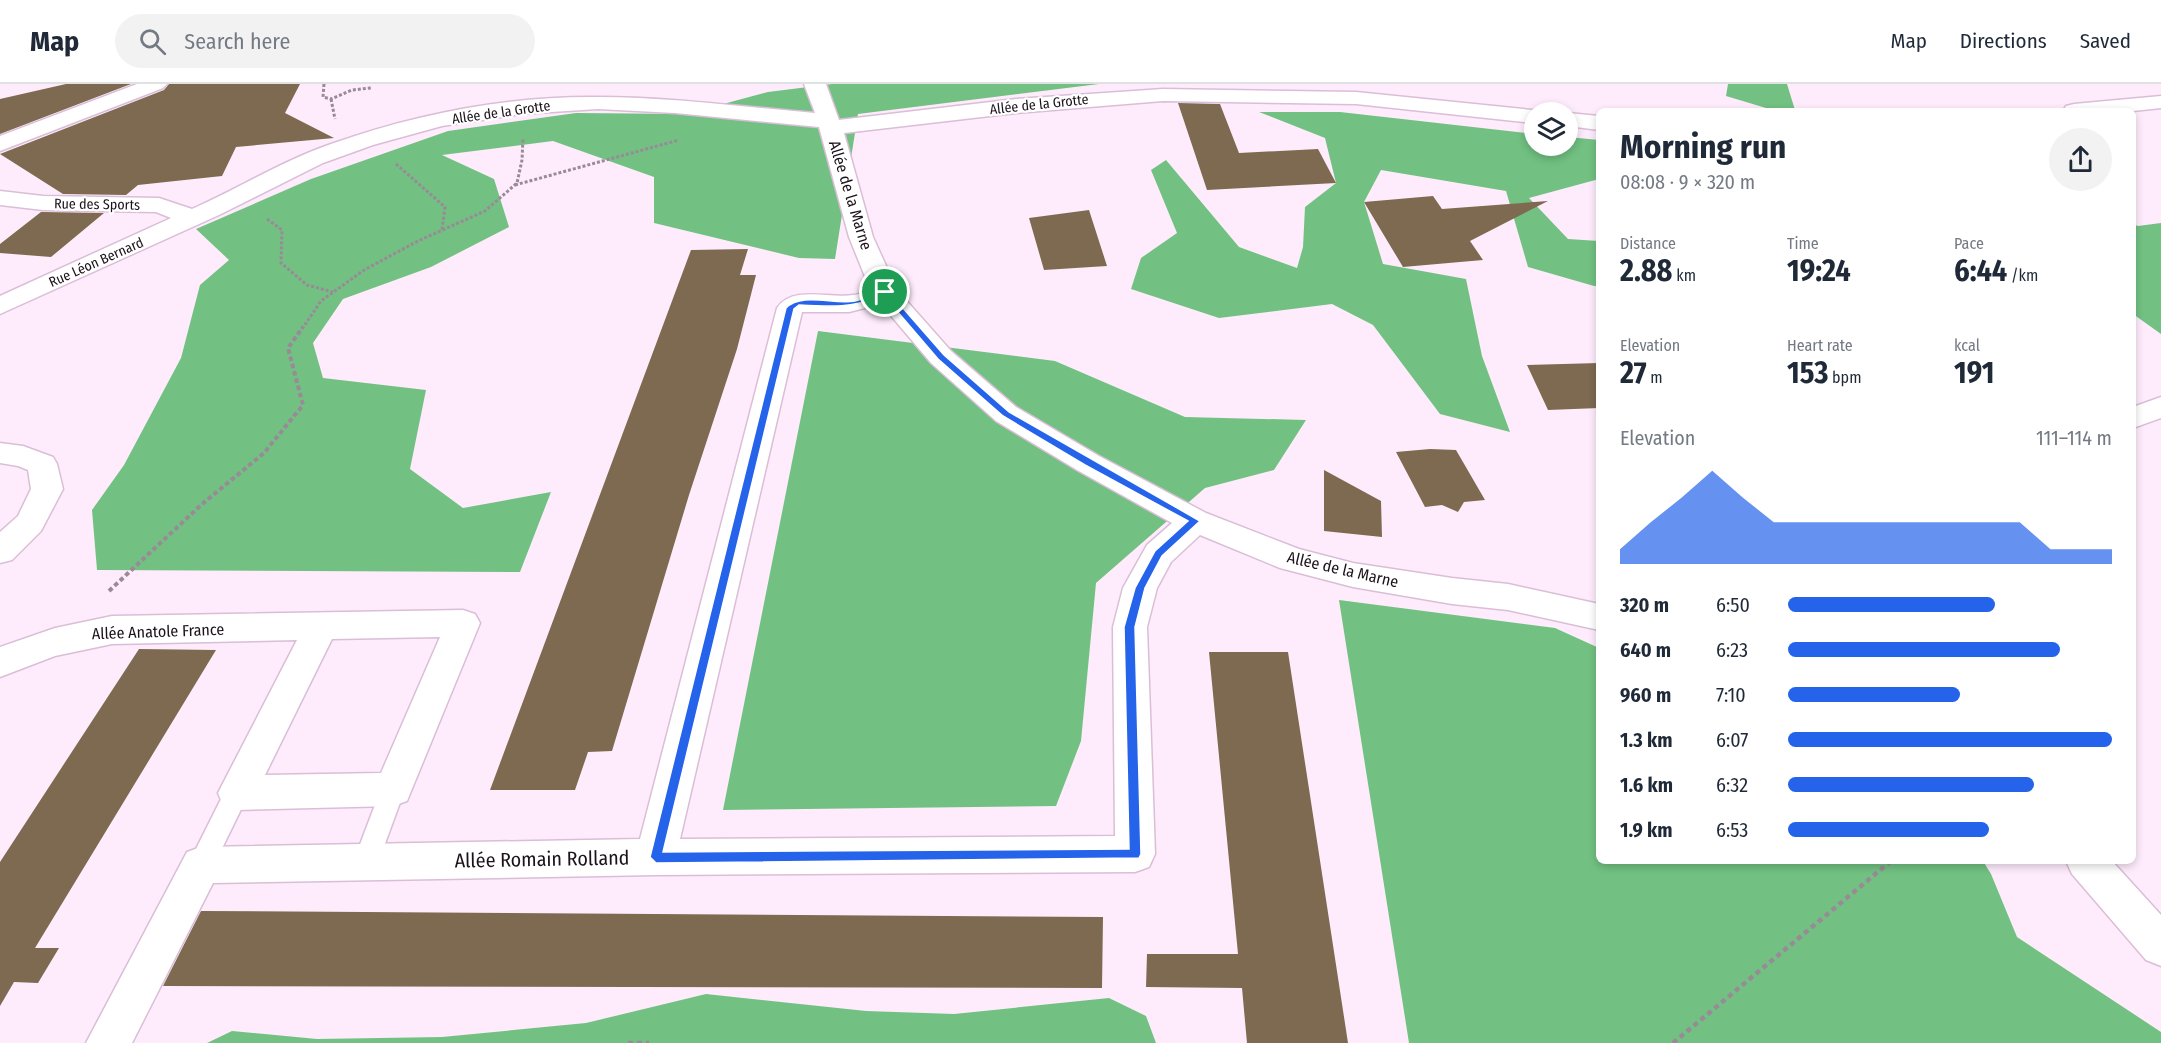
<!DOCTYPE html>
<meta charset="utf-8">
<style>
:root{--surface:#fff;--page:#f2f2f3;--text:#1f2937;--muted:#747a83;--line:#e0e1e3;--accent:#2563eb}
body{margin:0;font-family:"Fira Sans Condensed",sans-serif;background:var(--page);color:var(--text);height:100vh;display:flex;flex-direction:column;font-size:22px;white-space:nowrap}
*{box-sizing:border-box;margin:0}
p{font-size:20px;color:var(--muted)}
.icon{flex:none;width:33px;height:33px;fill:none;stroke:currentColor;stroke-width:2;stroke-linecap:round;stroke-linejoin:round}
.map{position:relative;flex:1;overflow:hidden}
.panel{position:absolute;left:1596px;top:24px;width:540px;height:756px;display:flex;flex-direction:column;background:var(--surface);border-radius:9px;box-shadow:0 3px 9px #0003}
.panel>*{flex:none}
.controls{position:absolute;left:1524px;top:18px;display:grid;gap:12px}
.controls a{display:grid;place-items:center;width:54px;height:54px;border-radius:50%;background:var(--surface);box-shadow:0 3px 9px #0003;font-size:30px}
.pin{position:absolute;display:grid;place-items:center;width:51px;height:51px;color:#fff;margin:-26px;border:3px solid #fff;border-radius:50%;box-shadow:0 2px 6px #0007}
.round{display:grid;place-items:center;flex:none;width:63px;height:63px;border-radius:32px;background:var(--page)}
.headline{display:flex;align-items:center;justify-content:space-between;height:102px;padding:0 24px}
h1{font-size:33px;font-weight:700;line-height:45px}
.figures{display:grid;grid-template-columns:repeat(3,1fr);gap:9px;height:102px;padding:6px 24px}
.figures div{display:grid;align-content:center}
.figures b{font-size:30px;font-weight:700}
.figures small{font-size:16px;font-weight:400}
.figures p{font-size:16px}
.chart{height:168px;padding:12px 24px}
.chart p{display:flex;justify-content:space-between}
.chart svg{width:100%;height:108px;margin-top:6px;fill:var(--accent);opacity:.7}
ul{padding:0 24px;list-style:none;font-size:20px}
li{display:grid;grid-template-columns:96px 72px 1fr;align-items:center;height:45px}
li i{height:15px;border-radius:8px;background:var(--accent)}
header{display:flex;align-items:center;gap:36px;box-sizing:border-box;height:84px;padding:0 30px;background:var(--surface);border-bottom:2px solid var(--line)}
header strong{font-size:28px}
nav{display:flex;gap:33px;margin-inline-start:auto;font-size:21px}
.search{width:420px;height:54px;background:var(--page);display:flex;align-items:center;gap:15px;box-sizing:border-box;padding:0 21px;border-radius:33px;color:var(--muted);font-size:22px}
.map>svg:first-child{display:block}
</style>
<header>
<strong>Map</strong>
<div class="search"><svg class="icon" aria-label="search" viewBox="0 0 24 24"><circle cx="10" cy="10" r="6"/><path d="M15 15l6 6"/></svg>Search here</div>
<nav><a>Map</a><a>Directions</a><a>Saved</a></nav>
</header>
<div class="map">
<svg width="2161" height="959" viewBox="0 0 2161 959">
<rect width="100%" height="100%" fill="#feecfc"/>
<path fill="#72c182" d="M 832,0 L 1099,0 L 858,30 L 835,175 L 799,174 L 654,139 L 654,93 L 553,57 L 442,71 L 494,95 L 509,143 L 431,183 L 343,215 L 313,259 L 323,294 L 426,306 L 410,385 L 463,424 L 551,408 L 520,488 L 97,486 L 92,426 L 124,381 L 181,274 L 200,201 L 229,176 L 196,145 L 311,95 L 448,47 L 576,29 L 686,30 L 768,8 Z
M 1728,0 L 1787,0 L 1795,26 L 1776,27 L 1726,12 Z
M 1259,28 L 1340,28 L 1534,50 L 1534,62 L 1568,62 L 1568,53 L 1599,56 L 1599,95 L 1529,114 L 1568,155 L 1599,157 L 1599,202 L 1594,202 L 1528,183 L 1506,107 L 1381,86 L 1364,118 L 1383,180 L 1466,195 L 1482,272 L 1510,348 L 1440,330 L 1373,241 L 1332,220 L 1219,234 L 1131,205 L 1141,174 L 1177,149 L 1151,86 L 1166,76 L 1239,163 L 1297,184 L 1303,163 L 1305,123 L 1336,99 L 1325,54 Z
M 2161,139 L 2161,250 L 2133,230 L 2133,140 L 2138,142 Z
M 818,247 L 1055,277 L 1185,333 L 1306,336 L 1274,386 L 1205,404 L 1096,499 L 1081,657 L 1056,722 L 723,726 Z
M 1339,516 L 1555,544 L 1599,564 L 1599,777 L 1983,777 L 1991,790 L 2017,853 L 2161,948 L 2161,959 L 1409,959 Z
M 706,910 L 866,927 L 954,930 L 1109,914 L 1146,932 L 1156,959 L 207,959 L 232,947 L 317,955 L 442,953 L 586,939 Z"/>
<path fill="#7d6a50" d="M 66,0 L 131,0 L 0,50 L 0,15 Z
M 169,0 L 300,0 L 285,29 L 334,54 L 236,63 L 222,92 L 138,101 L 126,111 L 63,110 L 0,70 L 164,6 Z
M 1178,19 L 1220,20 L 1239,69 L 1318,65 L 1336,99 L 1207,106 Z
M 1433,112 L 1442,125 L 1548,117 L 1470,157 L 1483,176 L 1403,183 L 1364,118 Z
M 1089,126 L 1107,182 L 1044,186 L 1029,134 Z
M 41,128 L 43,128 L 104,129 L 51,173 L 0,169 L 0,160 Z
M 748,165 L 740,191 L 756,191 L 737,265 L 689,411 L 612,667 L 588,668 L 575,706 L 490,706 L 691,166 Z
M 1599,279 L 1599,324 L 1548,326 L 1527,281 Z
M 1430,365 L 1456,366 L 1485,416 L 1464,418 L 1458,428 L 1442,421 L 1425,423 L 1396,368 Z
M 1324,386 L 1381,417 L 1382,453 L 1324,447 Z
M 139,565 L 216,566 L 35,864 L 59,864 L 38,899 L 14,898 L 0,922 L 0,778 Z
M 1209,568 L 1288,568 L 1348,959 L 1247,959 L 1242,904 L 1146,903 L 1147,870 L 1238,870 Z
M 201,827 L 1103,833 L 1102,904 L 163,902 Z"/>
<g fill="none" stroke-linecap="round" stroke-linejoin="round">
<defs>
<path id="service" d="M 393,694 L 402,697 L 405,705 L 375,787 L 366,791 L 357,787 L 353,779 L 381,705 L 384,697 Z
M 237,698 L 246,701 L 249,709 L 210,789 L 201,793 L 192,789 L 188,781 L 228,701 Z"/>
<path id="minor" d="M 137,0 L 167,0 L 163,4 L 0,67 L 0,52 Z
M 804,0 L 826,0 L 839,36 L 1016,15 L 1163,5 L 1356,8 L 1542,27 L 1534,28 L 1534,39 L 1356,20 L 1163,17 L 1016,29 L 844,49 L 873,153 L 897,206 L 951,267 L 1016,323 L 1099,372 L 1206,429 L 1299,465 L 1353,479 L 1452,494 L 1508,500 L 1599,520 L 1599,546 L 1508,526 L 1452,520 L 1353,503 L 1280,484 L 1200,451 L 1171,478 L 1157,504 L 1147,543 L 1155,770 L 1149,783 L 1135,788 L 656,791 L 213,799 L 132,959 L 86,959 L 187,768 L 201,763 L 640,755 L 777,224 C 792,201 830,215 853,211 C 859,211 865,207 870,205 L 849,153 L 819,43 L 675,29 L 598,25 L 521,30 L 442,42 L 373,61 L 323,79 L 219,131 L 0,230 L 0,212 L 171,134 L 156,128 L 43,126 L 0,121 L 0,107 L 43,112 L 159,114 L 192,125 C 239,104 282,77 331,60 C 416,30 507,12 598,13 C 670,13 743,23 815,29 ZM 881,220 L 931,279 L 996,337 L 1077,386 L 1172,439 L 1147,461 L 1128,495 L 1123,504 L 1113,543 L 1115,752 L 680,755 L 802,228 L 849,228 Z
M 2161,12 L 2161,24 L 2133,27 L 2063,27 L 2066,22 L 2074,20 Z
M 1568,29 L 1599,32 L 1599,46 L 1568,42 Z
M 2161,313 L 2161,334 L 2133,344 L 2133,323 Z
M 0,359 L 23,362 L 53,373 L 57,380 L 63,405 L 41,447 L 12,476 L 0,479 L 0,448 L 18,432 L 31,405 L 28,386 L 18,382 L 0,379 Z
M 463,526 L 475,530 L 480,539 L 407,717 L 393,722 L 237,726 L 223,721 L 218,709 L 297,556 L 112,560 L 55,572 L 0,593 L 0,563 L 55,544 L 112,532 ZM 440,553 L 381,689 L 265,691 L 332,555 Z
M 2066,777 L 2112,777 L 2161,831 L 2161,882 L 2146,876 L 2072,790 Z"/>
</defs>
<use href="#service" stroke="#dabed7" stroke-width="3"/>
<use href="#minor" stroke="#dabed7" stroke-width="3"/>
<path stroke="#988a96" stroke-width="3" stroke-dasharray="3 2" stroke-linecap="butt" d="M 324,0 L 323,13 L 331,15 L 352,6 L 371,4
M 331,15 L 335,35
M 396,80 L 445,123 L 442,146
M 515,101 L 679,56
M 267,135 L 282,146 L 281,179 L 307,201 L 333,208
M 302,245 L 321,217 L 364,186 L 418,157 L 485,127 L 517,99 L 522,76 L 523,54"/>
<path stroke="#988a96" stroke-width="4" stroke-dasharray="4.5 3" stroke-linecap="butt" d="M 109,507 L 201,421 L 264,369 L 303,321 L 288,264 L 303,243"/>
<path stroke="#988a96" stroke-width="4.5" stroke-dasharray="5 4" stroke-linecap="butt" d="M 628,959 L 649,959
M 1673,959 L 1891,777"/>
<use href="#service" fill="#fff" fill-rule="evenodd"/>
<use href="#minor" fill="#fff" fill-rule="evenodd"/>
</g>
<path fill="#2563eb" stroke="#fff" stroke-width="1.5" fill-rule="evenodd" d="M 882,207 L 888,207 L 944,271 L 1009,328 L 1200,437 L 1162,472 L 1145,504 L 1135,543 L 1141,770 L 1139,774 L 656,779 L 650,773 L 786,224 C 802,208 834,221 855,217 C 864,215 874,210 882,207 ZM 884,212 L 938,275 L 1003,332 L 1085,381 L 1188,437 L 1155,467 L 1135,504 L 1124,543 L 1129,765 L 663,768 L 794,225 L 799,221 C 833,223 851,224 884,212 Z"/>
<g text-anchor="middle" stroke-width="4.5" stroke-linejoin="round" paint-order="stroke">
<g font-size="14" fill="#1b121a" stroke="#fff">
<text transform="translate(1039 20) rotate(-6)" y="5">Allée de la Grotte</text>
<text transform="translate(501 28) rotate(-8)" y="5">Allée de la Grotte</text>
<text transform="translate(97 120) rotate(1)" y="5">Rue des Sports</text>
<text transform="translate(96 178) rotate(-24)" y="5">Rue Léon Bernard</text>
</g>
<g font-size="16" fill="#1b121a" stroke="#fff">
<text transform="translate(851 111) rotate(73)" y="6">Allée de la Marne</text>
<text transform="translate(1343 485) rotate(13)" y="6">Allée de la Marne</text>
<text transform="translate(158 547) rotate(-2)" y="6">Allée Anatole France</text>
</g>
<g font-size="20" fill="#1b121a" stroke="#fff">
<text transform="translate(542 775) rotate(-1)" y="7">Allée Romain Rolland</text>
</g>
</g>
</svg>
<div class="controls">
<a><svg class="icon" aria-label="layers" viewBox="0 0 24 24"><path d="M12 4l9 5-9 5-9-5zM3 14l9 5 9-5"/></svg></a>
</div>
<div class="pin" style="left:885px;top:208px;background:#1e9e55"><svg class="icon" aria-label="arrive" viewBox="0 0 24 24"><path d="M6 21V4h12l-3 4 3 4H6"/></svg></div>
<section class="panel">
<div class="headline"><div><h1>Morning run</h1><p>08:08 · 9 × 320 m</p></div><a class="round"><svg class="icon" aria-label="share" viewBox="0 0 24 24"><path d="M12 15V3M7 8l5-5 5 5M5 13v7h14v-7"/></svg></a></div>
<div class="figures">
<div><p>Distance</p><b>2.88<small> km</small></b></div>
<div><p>Time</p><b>19:24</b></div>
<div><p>Pace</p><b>6:44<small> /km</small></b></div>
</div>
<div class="figures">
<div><p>Elevation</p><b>27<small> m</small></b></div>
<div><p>Heart rate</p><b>153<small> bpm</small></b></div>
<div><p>kcal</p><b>191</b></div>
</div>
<div class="chart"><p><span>Elevation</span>111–114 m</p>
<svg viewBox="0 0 160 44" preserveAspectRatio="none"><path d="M0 44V38L10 27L20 17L30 6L40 17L50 27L60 27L70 27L80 27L90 27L100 27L110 27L120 27L130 27L140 38L150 38L160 38V44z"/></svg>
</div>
<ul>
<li><b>320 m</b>6:50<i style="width:64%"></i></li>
<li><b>640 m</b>6:23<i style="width:84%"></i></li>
<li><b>960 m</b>7:10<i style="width:53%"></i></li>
<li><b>1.3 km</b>6:07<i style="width:100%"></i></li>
<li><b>1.6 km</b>6:32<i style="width:76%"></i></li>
<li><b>1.9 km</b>6:53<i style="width:62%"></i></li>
</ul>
</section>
</div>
